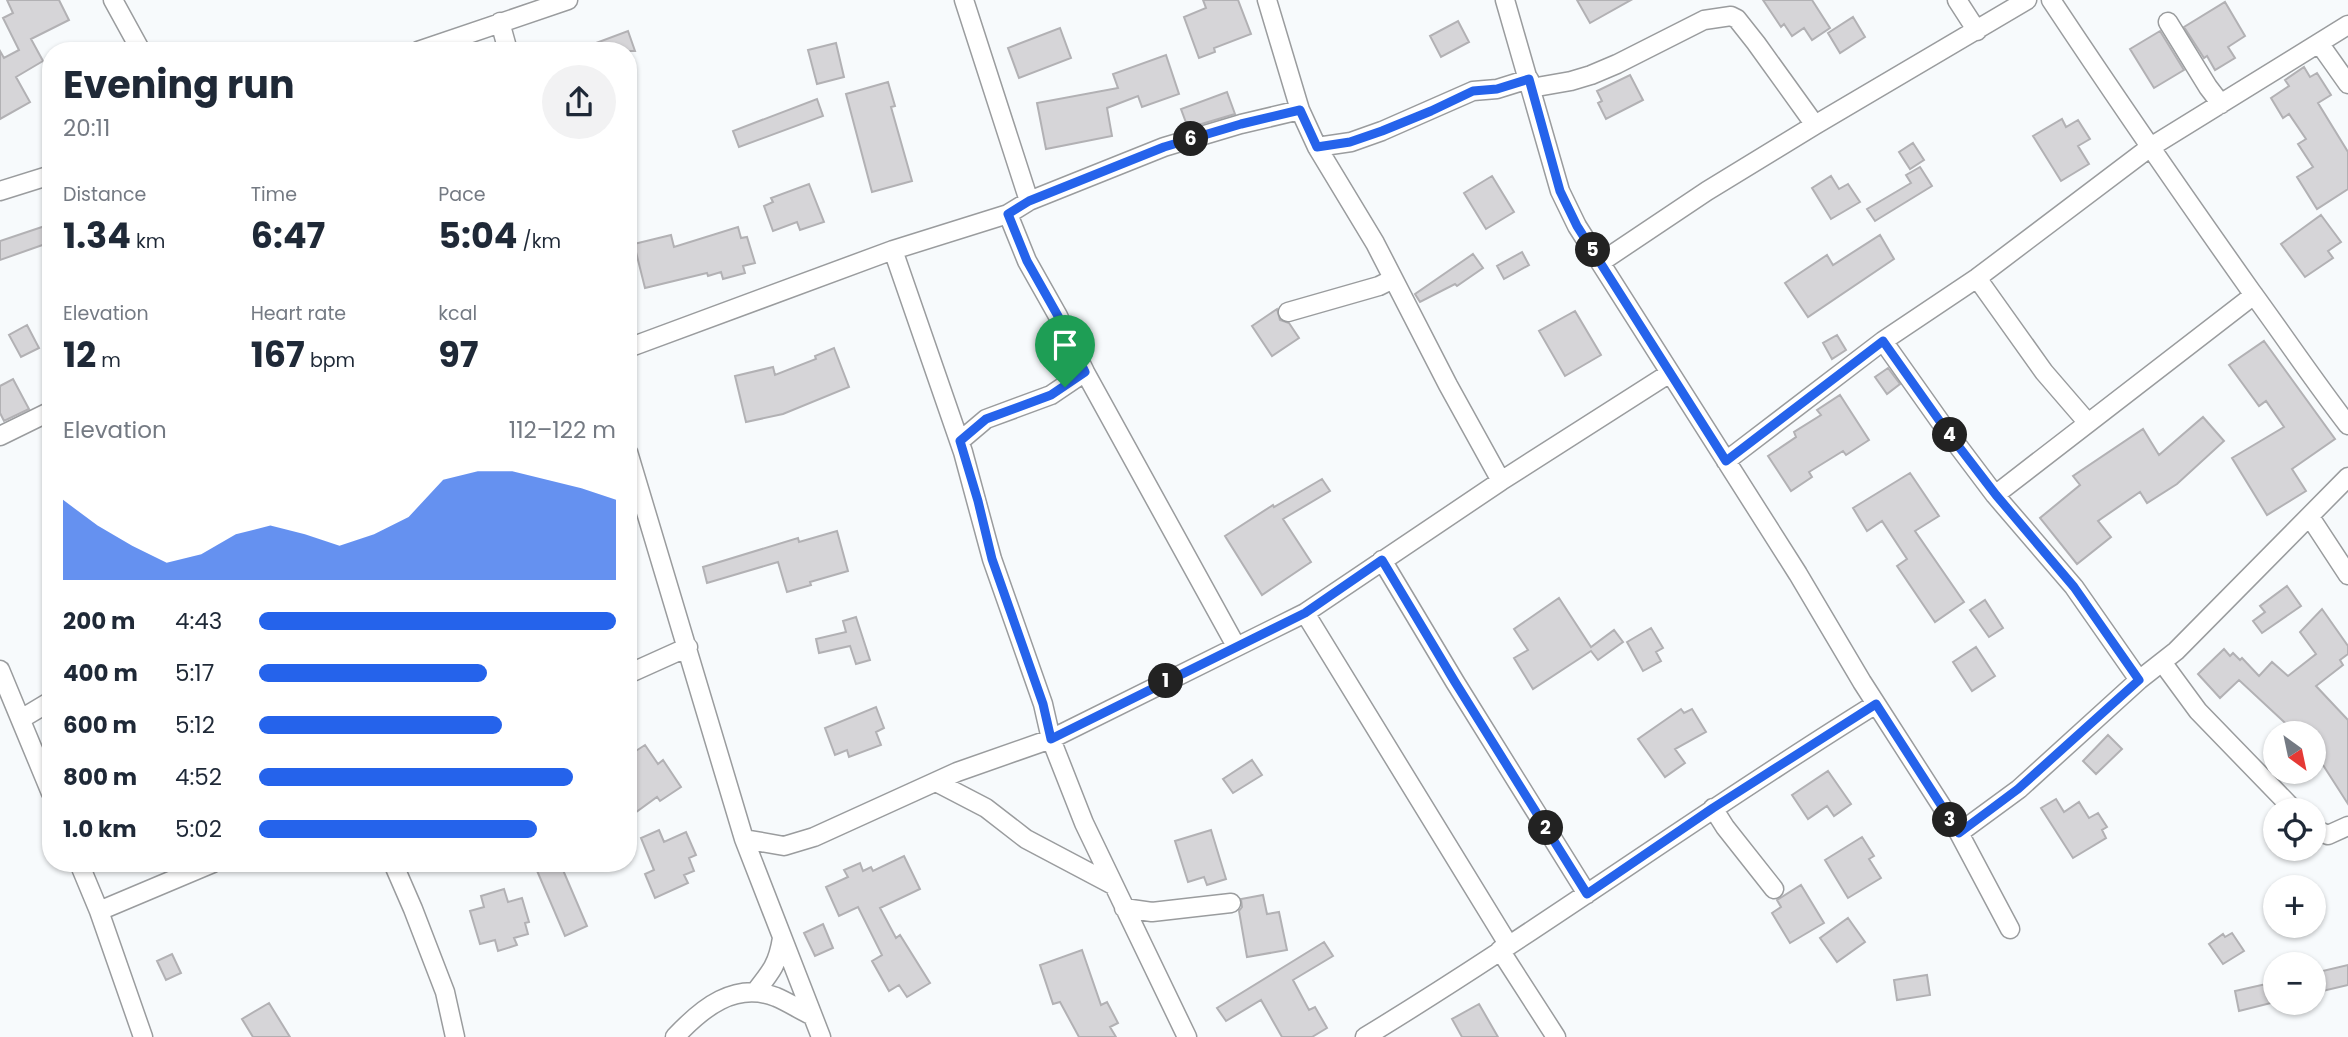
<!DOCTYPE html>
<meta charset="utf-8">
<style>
:root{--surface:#fff;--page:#f2f2f3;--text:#1f2937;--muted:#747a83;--accent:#2563eb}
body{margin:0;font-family:Poppins,sans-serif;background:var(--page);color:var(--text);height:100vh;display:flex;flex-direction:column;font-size:26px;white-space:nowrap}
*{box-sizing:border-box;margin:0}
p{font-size:23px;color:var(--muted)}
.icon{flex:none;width:38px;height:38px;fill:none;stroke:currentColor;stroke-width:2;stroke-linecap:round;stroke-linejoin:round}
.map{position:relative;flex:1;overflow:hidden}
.panel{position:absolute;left:42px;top:42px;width:595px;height:830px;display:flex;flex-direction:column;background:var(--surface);border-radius:28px;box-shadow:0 2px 5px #0004}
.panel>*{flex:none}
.needle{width:46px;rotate:147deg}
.buttons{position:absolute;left:2263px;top:721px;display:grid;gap:14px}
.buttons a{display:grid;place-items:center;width:63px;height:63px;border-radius:50%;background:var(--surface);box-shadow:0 2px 5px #0004;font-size:35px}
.pin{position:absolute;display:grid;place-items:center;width:60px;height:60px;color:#fff;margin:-72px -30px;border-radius:50% 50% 50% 0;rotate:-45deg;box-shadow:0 0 7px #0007}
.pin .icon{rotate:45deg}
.km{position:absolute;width:35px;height:35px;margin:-18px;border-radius:50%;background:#222;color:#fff;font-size:19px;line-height:35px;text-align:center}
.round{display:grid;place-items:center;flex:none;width:74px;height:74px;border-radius:37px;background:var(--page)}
.headline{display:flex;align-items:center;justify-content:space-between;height:119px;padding:0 21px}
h1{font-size:38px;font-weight:700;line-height:52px}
.metrics{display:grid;grid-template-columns:repeat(3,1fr);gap:10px;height:119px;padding:7px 21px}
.metrics div{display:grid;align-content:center}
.metrics b{font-size:35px;font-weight:700}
.metrics small{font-size:19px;font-weight:400}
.metrics p{font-size:19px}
.chart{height:196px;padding:14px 21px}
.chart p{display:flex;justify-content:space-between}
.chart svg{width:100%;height:126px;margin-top:7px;fill:var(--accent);opacity:.7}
ul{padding:0 21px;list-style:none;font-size:23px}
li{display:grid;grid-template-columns:112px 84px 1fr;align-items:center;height:52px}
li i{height:18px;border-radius:9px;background:var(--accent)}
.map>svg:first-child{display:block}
</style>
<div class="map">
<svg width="2348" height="1037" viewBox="0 0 2348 1037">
<rect width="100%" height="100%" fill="#f7fafc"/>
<path fill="#d6d5d8" stroke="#b2b1b4" stroke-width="2" d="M 7,0 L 59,0 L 69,20 L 31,39 L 43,61 L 16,77 L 30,102 L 0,119 L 0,51 L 4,58 L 19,50 L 3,18 L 13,13 Z
M 1203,0 L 1238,0 L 1251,34 L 1214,48 L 1215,52 L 1199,58 L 1184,17 L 1206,8 Z
M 1577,0 L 1631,0 L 1590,23 Z
M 1763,0 L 1812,0 L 1830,28 L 1812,40 L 1804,28 L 1792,36 L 1784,24 L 1781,27 Z
M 2225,2 L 2245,36 L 2228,47 L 2235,58 L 2215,70 L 2207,56 L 2204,58 L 2184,27 Z
M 1853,17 L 1865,37 L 1840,53 L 1828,33 Z
M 1458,21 L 1469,42 L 1441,57 L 1430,36 Z
M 1060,28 L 1071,58 L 1019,78 L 1008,48 Z
M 628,31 L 635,51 L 580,51 L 580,49 Z
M 2160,31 L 2184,70 L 2154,88 L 2130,49 Z
M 836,43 L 844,77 L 817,84 L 808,50 Z
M 1166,55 L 1179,94 L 1142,107 L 1138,96 L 1107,108 L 1112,136 L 1046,149 L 1037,103 L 1118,88 L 1113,74 Z
M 2304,67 L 2310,77 L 2317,73 L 2331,95 L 2318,103 L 2348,152 L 2348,189 L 2317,209 L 2297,177 L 2313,167 L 2298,144 L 2306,139 L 2289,114 L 2283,118 L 2271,98 L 2289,86 L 2285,80 Z
M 1630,75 L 1643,100 L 1606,119 L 1598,103 L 1602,101 L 1597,91 Z
M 888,82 L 895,106 L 891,107 L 912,181 L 872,192 L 846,94 Z
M 1227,92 L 1235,114 L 1188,128 L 1181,109 Z
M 817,99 L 823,116 L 739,147 L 733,131 Z
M 2062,119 L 2066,127 L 2078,120 L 2090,139 L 2078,146 L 2089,164 L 2061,181 L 2033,136 Z
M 1913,143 L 1924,160 L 1910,169 L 1899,152 Z
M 1920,167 L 1932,186 L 1875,221 L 1867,209 L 1911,183 L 1906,175 Z
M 1492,176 L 1514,212 L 1486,229 L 1464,193 Z
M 1831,176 L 1839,189 L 1848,184 L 1860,202 L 1831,219 L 1812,188 Z
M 809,184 L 824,222 L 800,230 L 797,222 L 773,231 L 764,206 L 773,202 L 771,198 Z
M 2321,215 L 2341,242 L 2328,251 L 2333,258 L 2305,277 L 2281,244 Z
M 51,224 L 51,242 L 0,260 L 0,241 Z
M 738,227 L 741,238 L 747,237 L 755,263 L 743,266 L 745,273 L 723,279 L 721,272 L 708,276 L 707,273 L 645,288 L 634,244 L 671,235 L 674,247 Z
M 1880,235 L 1894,259 L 1808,317 L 1785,283 L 1827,255 L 1833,265 Z
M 1522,252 L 1529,265 L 1504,279 L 1497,266 Z
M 1473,254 L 1483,268 L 1457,286 L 1455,284 L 1420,302 L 1415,294 Z
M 1277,309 L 1280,320 L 1289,323 L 1299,338 L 1272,356 L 1252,326 Z
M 1575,311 L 1601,355 L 1565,376 L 1539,331 Z
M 27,325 L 39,348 L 21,357 L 9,335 Z
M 1837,335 L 1846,350 L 1832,359 L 1823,343 Z
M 2264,341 L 2335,439 L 2292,469 L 2306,491 L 2267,515 L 2232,458 L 2284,427 L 2266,401 L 2259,406 L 2229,365 Z
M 834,348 L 849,387 L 783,414 L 746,422 L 735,376 L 773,367 L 775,375 L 816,359 L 815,356 Z
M 1888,368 L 1900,384 L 1887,394 L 1875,377 Z
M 13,379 L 29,409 L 4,421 L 0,413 L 0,386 Z
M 1840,395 L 1869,440 L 1846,455 L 1843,451 L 1809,472 L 1812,477 L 1791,491 L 1768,456 L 1796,437 L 1794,432 L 1821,415 L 1817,410 Z
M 2203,417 L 2224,441 L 2177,484 L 2147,503 L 2140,492 L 2098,521 L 2111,537 L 2077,564 L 2040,518 L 2080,485 L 2073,476 L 2143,429 L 2159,455 Z
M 1910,473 L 1939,516 L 1915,531 L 1964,602 L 1935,622 L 1897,566 L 1907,559 L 1882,521 L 1867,531 L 1853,508 Z
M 1322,479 L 1330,491 L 1283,519 L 1311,562 L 1262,595 L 1225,536 L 1273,505 L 1274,507 Z
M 837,531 L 848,571 L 810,582 L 811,585 L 787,592 L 778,562 L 707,583 L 703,567 L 798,538 L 799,542 Z
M 2287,586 L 2301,606 L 2262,633 L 2253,621 L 2265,612 L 2260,606 Z
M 1559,598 L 1591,647 L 1614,630 L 1623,642 L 1598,660 L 1591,651 L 1533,689 L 1514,658 L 1528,650 L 1514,629 Z
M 1985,600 L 2003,628 L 1989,637 L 1970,610 Z
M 2322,609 L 2348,646 L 2348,654 L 2340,660 L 2343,665 L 2316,686 L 2348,720 L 2348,804 L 2314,751 L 2314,733 L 2296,733 L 2239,680 L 2220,698 L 2198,674 L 2224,649 L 2230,656 L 2233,653 L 2240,660 L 2242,658 L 2259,676 L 2272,662 L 2288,676 L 2316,654 L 2300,632 Z
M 856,617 L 870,660 L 856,664 L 850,646 L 819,653 L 816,639 L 846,632 L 843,621 Z
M 1651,628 L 1663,648 L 1656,652 L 1661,661 L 1643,671 L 1627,642 Z
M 1976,647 L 1995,676 L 1972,691 L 1953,662 Z
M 876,707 L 884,728 L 876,732 L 881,745 L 849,757 L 847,750 L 835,755 L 825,728 Z
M 1681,709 L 1684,713 L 1692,709 L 1706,732 L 1675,749 L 1685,763 L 1665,777 L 1638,739 Z
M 2108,735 L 2122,749 L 2096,774 L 2083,761 Z
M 645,745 L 658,764 L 663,760 L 681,787 L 660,801 L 657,797 L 628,818 L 628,756 Z
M 1252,760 L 1262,775 L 1233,793 L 1223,779 Z
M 1828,771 L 1851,804 L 1834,816 L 1827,806 L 1808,819 L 1792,795 Z
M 2056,799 L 2064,812 L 2079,802 L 2089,818 L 2098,813 L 2107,827 L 2102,830 L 2106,838 L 2073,858 L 2041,808 Z
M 659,830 L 664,842 L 686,832 L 696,855 L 689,858 L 694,871 L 684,875 L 688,883 L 655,898 L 645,874 L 654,870 L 641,838 Z
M 1211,830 L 1226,879 L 1207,885 L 1204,877 L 1188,882 L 1175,841 Z
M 1862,837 L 1874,856 L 1869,859 L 1881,878 L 1848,898 L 1825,860 Z
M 904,856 L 920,889 L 880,908 L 896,938 L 900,935 L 930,983 L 907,997 L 899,985 L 889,991 L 872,961 L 882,955 L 858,907 L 839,916 L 826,887 L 848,877 L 844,870 L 860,863 L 863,871 L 871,867 L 873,871 Z
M 544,863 L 560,863 L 587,926 L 565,936 L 535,866 Z
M 1801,885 L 1824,923 L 1790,943 L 1772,913 L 1781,907 L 1777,900 Z
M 504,889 L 508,902 L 522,898 L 529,922 L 525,923 L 528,934 L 514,938 L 517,945 L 498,951 L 495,940 L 480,944 L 470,911 L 484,907 L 481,896 Z
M 1263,895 L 1267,914 L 1279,912 L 1287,950 L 1247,957 L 1239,911 L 1242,907 L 1241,899 Z
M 1848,918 L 1865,942 L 1837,962 L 1820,938 Z
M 823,924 L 833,948 L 815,956 L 804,933 Z
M 2232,933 L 2244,951 L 2223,964 L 2209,944 L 2223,934 L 2225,937 Z
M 1324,942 L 1333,956 L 1293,980 L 1309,1010 L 1315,1007 L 1327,1028 L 1312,1037 L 1282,1037 L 1261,1000 L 1226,1021 L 1217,1008 Z
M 1082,950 L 1101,1005 L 1107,1002 L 1118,1023 L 1110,1027 L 1116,1037 L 1079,1037 L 1060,1002 L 1053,1004 L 1040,965 Z
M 172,954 L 181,973 L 166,980 L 157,961 Z
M 2348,965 L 2348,985 L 2314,993 L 2314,973 Z
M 1927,975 L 1930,995 L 1897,1000 L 1894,980 Z
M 2275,982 L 2275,1002 L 2239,1011 L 2235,991 Z
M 269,1003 L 290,1037 L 253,1037 L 242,1019 Z
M 1479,1004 L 1498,1037 L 1462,1037 L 1452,1019 Z"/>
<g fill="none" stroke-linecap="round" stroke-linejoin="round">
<defs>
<path id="minor" d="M 113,0 L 141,51
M 964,0 L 1029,201
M 1267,0 L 1300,110 L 1317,147 L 1375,243 L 1448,385 L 1501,481
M 1505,0 L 1560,191 L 1577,226 L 1798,574 L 1862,682 L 1959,833 L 2010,929
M 1957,0 L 1977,31
M 2051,0 C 2116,98 2183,195 2251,291 C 2284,336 2314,381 2348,425
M 500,22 L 508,51
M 2168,22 L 2208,87 L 2221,104
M 2319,43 L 2348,84
M 418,51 L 568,0
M 1531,88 L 1571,81 L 1591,75 L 1617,64 L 1704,20 L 1731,16 L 1737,19 L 1756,43 L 1815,125
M 1317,147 L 1351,142 L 1382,131 L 1473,91 L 1497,89 L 1529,79
M 0,191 L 51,175
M 1008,214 L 1027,261 L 1058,316 L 1085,372 L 1236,646
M 893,250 L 963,452 L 992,559 L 1043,704 L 1051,739 L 1084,823 L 1187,1037
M 1601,262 L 1707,191 L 1815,125 L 2027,0
M 1977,278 L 2044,372 L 2088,423
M 1288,312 L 1379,286 L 1393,279
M 1883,341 L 1946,430 L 1995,495 L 2074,587 L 2139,680
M 628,348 L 893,250 L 1008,214 L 1029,201 L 1164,147 L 1241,124 L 1300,110
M 0,436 L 51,411
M 960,441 L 986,419 L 1051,395 L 1085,372
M 628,452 L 744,839 L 821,1037
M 1726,461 L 1883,341 L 1977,278 L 2149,148 L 2348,25
M 1995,495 L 2254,295
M 2310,517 L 2348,575
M 1382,560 L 1455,682 L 1587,894
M 1305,613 L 1508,944
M 2162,662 L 2198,711 L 2294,810
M 0,670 L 51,793
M 628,674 L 688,647
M 21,719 L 51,701
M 936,782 L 986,808 L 1026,839 L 1113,885
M 1713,808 L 1725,827 L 1774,889
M 2314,829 L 2328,835 L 2348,826
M 1959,833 L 2019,789 L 2139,680 L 2176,651 L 2348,477
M 744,839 L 784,846 L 814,837 L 957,772 L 1051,739 L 1305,613 L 1501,481 L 1670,373
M 79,863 L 99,911 L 143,1037
M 393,863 L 413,909 L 445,992 L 455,1037
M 1124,908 L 1152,912 L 1231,903
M 99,911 L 213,863
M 1500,950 L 1556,1037
M 755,992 C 771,972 778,964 782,938
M 675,1037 C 702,1008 735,981 776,997 C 788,1002 800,1010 811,1015
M 1365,1037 C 1539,931 1703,811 1876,704"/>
</defs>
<use href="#minor" stroke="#9a9c9e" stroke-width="21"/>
<use href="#minor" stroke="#fff" stroke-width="18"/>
</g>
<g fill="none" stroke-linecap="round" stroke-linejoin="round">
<defs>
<path id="route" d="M 1529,79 L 1560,191 L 1577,226 L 1726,461 L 1883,341 L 1946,430 L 1996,495 L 2074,587 L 2139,680 L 2018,789 L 1959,833 L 1876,704 L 1713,808 L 1587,894 L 1455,682 L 1382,560 L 1305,613 L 1051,739 L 1043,704 L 992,559 L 978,501 L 960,441 L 986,419 L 1051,395 L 1085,372 L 1058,316 L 1027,261 L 1008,214 L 1029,201 L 1164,147 L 1241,124 L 1300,110 L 1317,147 L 1350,142 L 1382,131 L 1431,111 L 1473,91 L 1497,89 Z"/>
</defs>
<use href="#route" stroke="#fff" stroke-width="14"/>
<use href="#route" stroke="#2563eb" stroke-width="9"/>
</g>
</svg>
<div class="buttons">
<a><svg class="needle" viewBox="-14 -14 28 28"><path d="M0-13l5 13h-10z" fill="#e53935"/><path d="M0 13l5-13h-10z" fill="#747a83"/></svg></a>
<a><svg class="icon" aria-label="locate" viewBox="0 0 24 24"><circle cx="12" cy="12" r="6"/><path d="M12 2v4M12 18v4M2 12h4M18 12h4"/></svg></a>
<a>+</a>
<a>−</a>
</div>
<div class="pin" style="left:1065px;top:387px;background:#1e9e55"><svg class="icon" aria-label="arrive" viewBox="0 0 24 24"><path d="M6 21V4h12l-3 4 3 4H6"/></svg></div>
<b class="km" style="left:1166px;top:681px">1</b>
<b class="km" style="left:1546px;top:828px">2</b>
<b class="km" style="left:1950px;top:820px">3</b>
<b class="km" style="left:1950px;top:435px">4</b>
<b class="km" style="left:1593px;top:250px">5</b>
<b class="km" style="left:1191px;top:139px">6</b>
<section class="panel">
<div class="headline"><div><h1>Evening run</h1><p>20:11</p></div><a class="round"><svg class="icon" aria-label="share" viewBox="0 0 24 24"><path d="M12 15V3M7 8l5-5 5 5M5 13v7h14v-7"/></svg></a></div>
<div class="metrics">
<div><p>Distance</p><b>1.34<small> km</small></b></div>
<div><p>Time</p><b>6:47</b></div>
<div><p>Pace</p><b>5:04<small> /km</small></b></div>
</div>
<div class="metrics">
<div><p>Elevation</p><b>12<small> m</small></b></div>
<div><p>Heart rate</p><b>167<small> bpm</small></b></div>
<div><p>kcal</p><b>97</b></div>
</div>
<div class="chart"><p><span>Elevation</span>112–122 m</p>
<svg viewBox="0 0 160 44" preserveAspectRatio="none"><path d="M0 44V16L10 25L20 32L30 38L40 35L50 28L60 25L70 28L80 32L90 28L100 22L110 9L120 6L130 6L140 9L150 12L160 16V44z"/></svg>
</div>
<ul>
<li><b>200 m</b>4:43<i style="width:100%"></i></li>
<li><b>400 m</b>5:17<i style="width:64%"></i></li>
<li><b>600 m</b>5:12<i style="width:68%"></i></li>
<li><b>800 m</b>4:52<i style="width:88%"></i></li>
<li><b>1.0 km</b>5:02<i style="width:78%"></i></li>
</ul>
</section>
</div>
